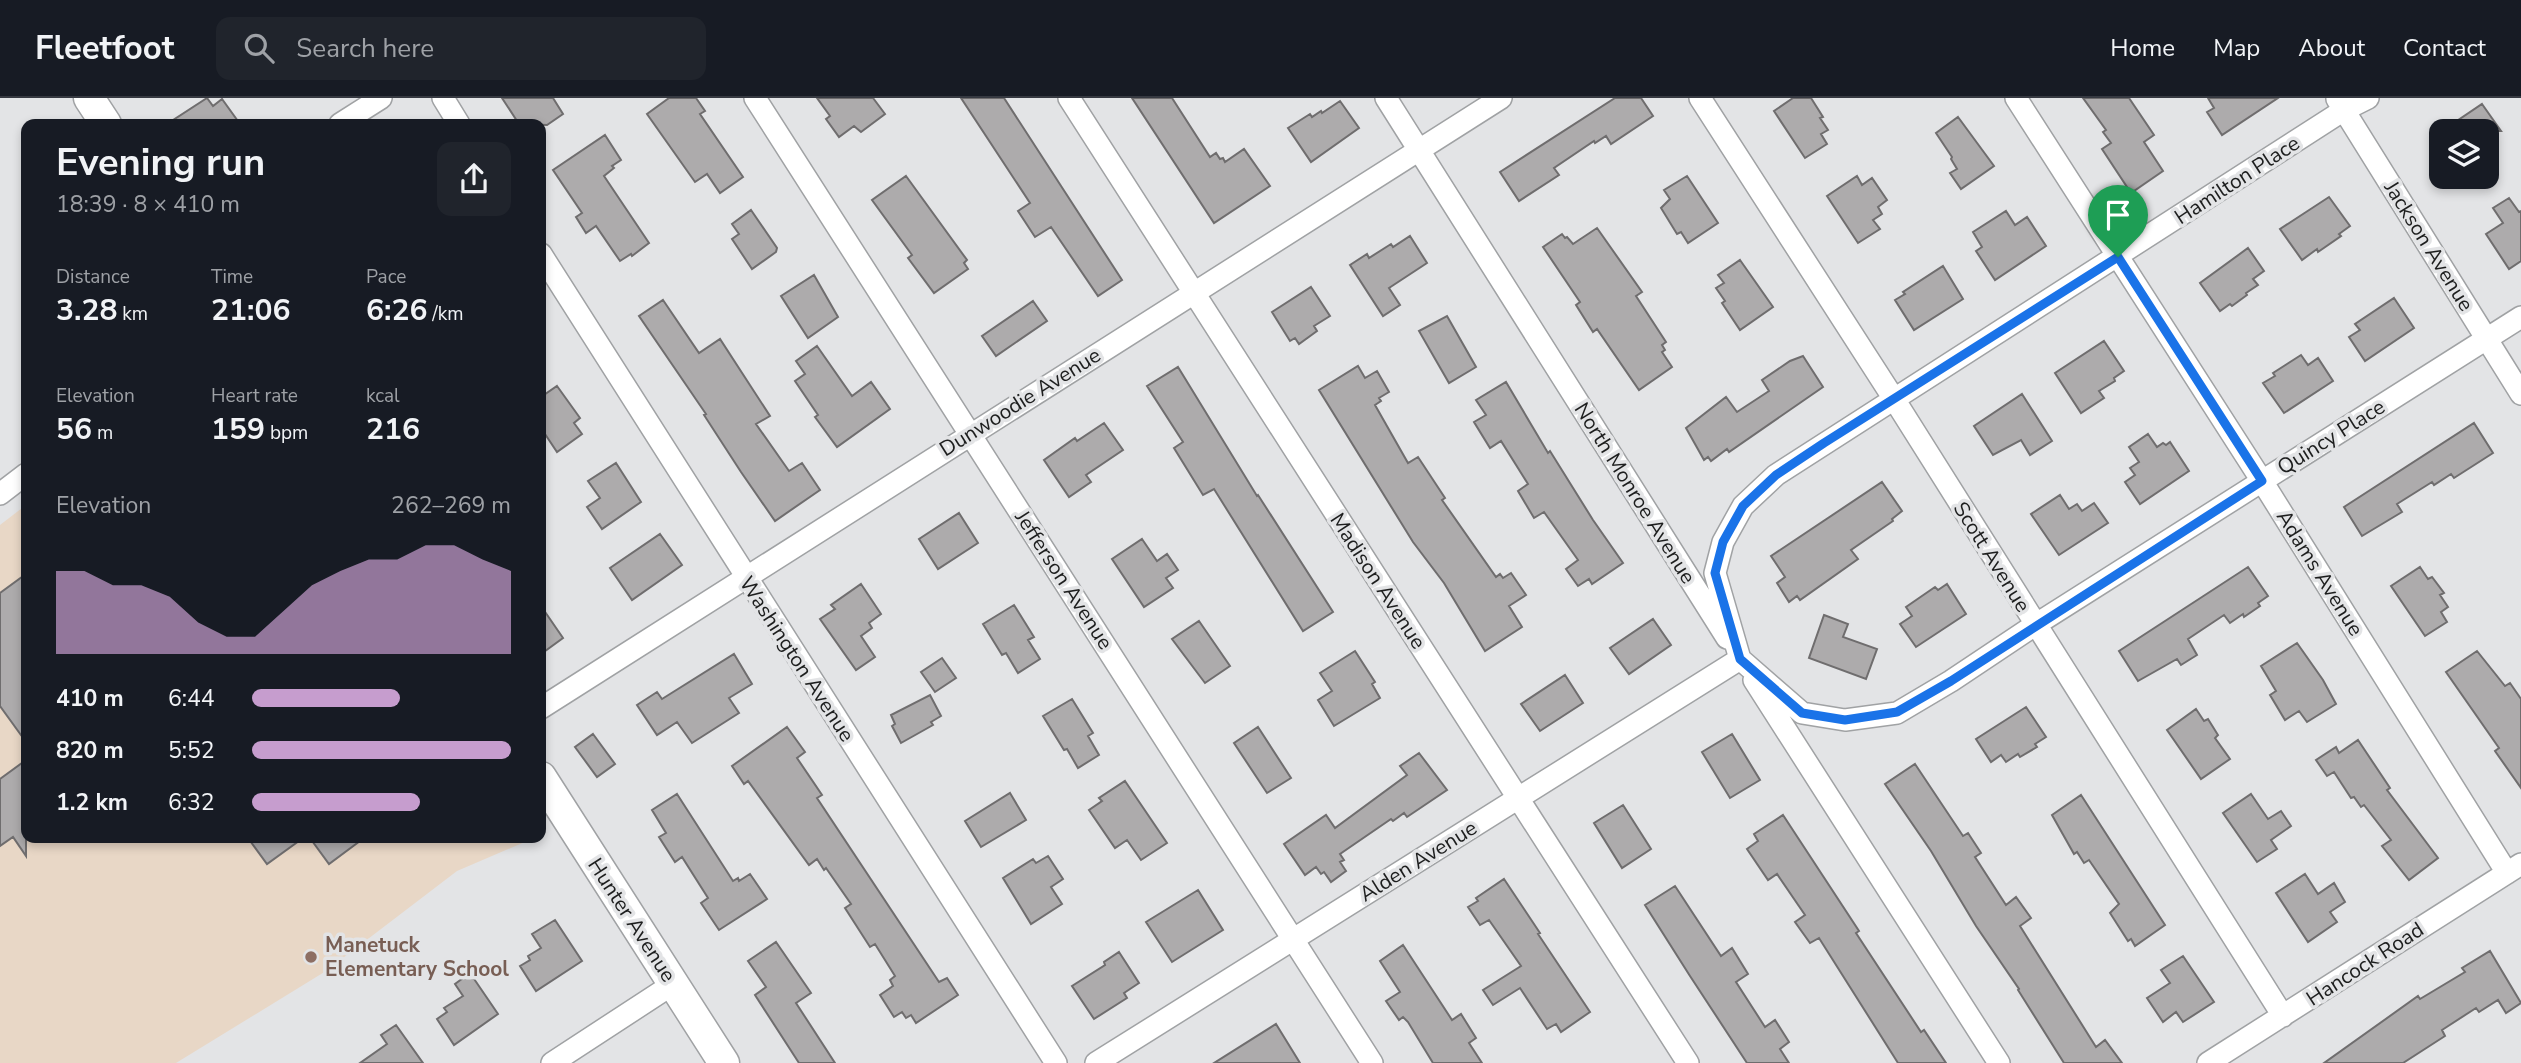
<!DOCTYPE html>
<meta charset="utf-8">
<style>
:root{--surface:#171b24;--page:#20242c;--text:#f1f3f6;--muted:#9ea1a6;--line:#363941;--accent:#c69dce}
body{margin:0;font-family:"Nunito Sans",sans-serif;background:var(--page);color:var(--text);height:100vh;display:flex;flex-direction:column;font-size:26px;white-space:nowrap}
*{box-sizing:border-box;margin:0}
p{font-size:23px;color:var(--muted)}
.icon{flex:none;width:38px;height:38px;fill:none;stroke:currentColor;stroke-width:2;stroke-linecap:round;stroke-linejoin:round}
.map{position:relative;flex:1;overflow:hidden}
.panel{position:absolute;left:21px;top:21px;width:525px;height:724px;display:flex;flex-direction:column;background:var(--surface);border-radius:14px;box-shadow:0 4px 10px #0003}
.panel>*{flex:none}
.fabs{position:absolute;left:2429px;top:21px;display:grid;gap:14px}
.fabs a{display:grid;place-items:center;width:70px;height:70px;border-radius:14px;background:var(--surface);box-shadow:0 4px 10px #0003;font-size:35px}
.pin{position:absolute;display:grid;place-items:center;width:60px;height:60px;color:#fff;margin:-72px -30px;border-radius:50% 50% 50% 0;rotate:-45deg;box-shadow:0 0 7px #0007}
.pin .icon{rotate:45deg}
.round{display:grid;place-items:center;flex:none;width:74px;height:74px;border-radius:14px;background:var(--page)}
.headline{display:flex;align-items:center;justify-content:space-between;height:119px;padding:0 35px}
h1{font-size:38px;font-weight:700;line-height:52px}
.metrics{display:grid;grid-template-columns:repeat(3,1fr);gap:10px;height:119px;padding:7px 35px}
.metrics div{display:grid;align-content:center}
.metrics b{font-size:30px;font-weight:700}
.metrics small{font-size:19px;font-weight:400}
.metrics p{font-size:19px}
.chart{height:196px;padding:14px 35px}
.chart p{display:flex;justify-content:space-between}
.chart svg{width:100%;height:126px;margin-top:7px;fill:var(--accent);opacity:.7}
ul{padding:0 35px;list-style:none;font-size:23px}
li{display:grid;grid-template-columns:112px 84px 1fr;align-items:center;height:52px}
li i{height:18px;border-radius:9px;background:var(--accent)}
header{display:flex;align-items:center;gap:42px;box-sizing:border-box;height:98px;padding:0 35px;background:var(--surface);border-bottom:2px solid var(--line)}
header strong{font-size:33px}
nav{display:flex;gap:38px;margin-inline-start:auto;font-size:24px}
.search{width:490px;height:63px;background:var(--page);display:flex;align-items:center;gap:18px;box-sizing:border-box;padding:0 24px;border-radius:14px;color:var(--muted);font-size:26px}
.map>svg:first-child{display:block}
</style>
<header>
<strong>Fleetfoot</strong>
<div class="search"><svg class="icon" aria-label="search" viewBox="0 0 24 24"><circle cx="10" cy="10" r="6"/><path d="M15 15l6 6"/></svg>Search here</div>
<nav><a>Home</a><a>Map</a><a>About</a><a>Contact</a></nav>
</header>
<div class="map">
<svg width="2521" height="965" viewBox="0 0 2521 965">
<rect width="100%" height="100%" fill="#e3e4e6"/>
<path fill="#e8d7c6" d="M 26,407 L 26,740 L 534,740 L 457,773 L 326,873 L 176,965 L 0,965 L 0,427 Z"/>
<path fill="#adabac" stroke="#6f6d6e" stroke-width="2" d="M 207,0 L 213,8 L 222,1 L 240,26 L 167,26 Z
M 502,0 L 553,0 L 563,16 L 547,27 L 519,26 Z
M 669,0 L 696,0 L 705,13 L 700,16 L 743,79 L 720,95 L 707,76 L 695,84 L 647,16 Z
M 817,0 L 873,0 L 885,16 L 861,34 L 854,28 L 839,39 L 826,21 L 830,18 Z
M 961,0 L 1004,0 L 1122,182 L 1098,198 L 1051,129 L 1035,139 L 1018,113 L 1030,105 Z
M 1132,0 L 1172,0 L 1210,59 L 1216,55 L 1220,61 L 1223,60 L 1225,64 L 1244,51 L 1270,88 L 1214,125 Z
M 1615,0 L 1641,0 L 1653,18 L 1611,46 L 1606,38 L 1595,45 L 1594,43 L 1554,70 L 1559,77 L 1519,103 L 1500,74 Z
M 1793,0 L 1811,0 L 1823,19 L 1820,20 L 1828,32 L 1821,36 L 1827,46 L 1805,60 L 1774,13 Z
M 2083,0 L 2129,0 L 2154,37 L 2144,44 L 2163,73 L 2131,95 L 2102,51 L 2111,45 L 2103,34 L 2106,32 Z
M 2208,0 L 2278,0 L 2222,37 L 2207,14 L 2214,10 Z
M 1340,3 L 1359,30 L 1311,64 L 1288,30 L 1310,16 L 1312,19 L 1321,13 L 1322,15 Z
M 2482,6 L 2501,33 L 2442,33 Z
M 1958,19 L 1994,68 L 1961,91 L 1950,75 L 1957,71 L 1951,61 L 1952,59 L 1936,35 Z
M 605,37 L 621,62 L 612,68 L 614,70 L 604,78 L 649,145 L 632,158 L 631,156 L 620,163 L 596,128 L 586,135 L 576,119 L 582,115 L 553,72 Z
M 906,78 L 967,162 L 964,165 L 968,171 L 934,195 L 908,160 L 912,157 L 872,102 Z
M 1687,78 L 1718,125 L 1688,145 L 1681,134 L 1677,136 L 1661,110 L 1670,101 L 1664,92 Z
M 1857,78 L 1862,87 L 1872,80 L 1887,102 L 1878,109 L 1882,116 L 1873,122 L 1880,131 L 1858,145 L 1827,98 Z
M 2329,99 L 2350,128 L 2339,136 L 2341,138 L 2318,154 L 2317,151 L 2302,162 L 2280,131 Z
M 2509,100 L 2519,114 L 2521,113 L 2521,163 L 2509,171 L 2486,136 L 2503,125 L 2493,110 Z
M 751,112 L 777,150 L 776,154 L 752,171 L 732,141 L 739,136 L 732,126 Z
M 2006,113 L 2015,127 L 2027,119 L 2046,148 L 1995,182 L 1976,153 L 1982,149 L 1973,134 Z
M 1597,130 L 1642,194 L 1636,198 L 1666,244 L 1662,247 L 1665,252 L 1662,254 L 1672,269 L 1639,292 L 1597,231 L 1593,234 L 1576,207 L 1580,204 L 1543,149 L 1562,136 L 1565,140 L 1567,139 L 1573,146 Z
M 1410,138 L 1427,165 L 1389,190 L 1400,207 L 1383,218 L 1350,167 L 1367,156 L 1369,160 L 1391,146 L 1393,149 Z
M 2248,150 L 2264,173 L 2253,181 L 2258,187 L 2246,195 L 2247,197 L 2232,208 L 2230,206 L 2220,213 L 2200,185 Z
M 1740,162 L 1773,209 L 1740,232 L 1722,205 L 1725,203 L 1716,190 L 1724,185 L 1718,177 Z
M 1943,168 L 1963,201 L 1914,232 L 1895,202 L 1905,196 L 1903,194 Z
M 814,177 L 838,219 L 808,240 L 781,198 Z
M 1311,189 L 1330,218 L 1314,228 L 1317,233 L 1299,246 L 1295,240 L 1290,243 L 1272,214 Z
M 2394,200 L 2414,230 L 2365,263 L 2349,239 L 2360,232 L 2355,226 Z
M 663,202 L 699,255 L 720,241 L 770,318 L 756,326 L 789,373 L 802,365 L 820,392 L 775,423 L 741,374 L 704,317 L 706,316 L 639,218 Z
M 1033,203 L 1047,223 L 996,258 L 982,238 Z
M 1447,218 L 1476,269 L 1449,285 L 1419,233 Z
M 2104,243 L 2124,273 L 2114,280 L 2115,283 L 2099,293 L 2104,300 L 2081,315 L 2055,275 Z
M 817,248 L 852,298 L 871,284 L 890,311 L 837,349 L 815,319 L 818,317 L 795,283 L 805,276 L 796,263 Z
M 2301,257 L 2308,267 L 2318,260 L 2333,283 L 2284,315 L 2263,285 L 2275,278 L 2273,275 Z
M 1803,258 L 1823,289 L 1729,354 L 1727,351 L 1711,363 L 1708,359 L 1704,362 L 1686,330 L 1726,299 L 1737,314 L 1769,293 L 1762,282 L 1790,263 Z
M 1358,268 L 1365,280 L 1377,273 L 1389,294 L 1379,300 L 1381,303 L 1375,307 L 1408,365 L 1418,359 L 1445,400 L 1442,402 L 1496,479 L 1500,476 L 1503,480 L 1511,475 L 1526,497 L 1509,508 L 1522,529 L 1485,553 L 1444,485 L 1413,444 L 1319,292 Z
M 1178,269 L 1257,398 L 1258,397 L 1333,514 L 1303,533 L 1214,391 L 1203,397 L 1174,350 L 1183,344 L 1147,288 Z
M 1506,284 L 1548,355 L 1550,353 L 1593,422 L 1623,465 L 1592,486 L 1589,481 L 1578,488 L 1566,471 L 1578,462 L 1544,414 L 1534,420 L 1518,393 L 1528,386 L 1501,343 L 1490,350 L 1474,324 L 1486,317 L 1476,302 Z
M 557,288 L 580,320 L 574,325 L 582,336 L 557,354 L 541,330 L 541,299 Z
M 2022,296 L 2052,343 L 2030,357 L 2021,342 L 1993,357 L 1974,328 Z
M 1104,325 L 1123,352 L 1086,377 L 1091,384 L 1069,399 L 1044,362 L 1075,340 L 1077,343 Z
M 2474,325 L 2493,355 L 2454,380 L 2451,376 L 2434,387 L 2432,384 L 2397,406 L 2402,414 L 2362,438 L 2344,409 Z
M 2148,336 L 2157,349 L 2163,345 L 2166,347 L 2170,344 L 2189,373 L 2140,406 L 2125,384 L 2135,377 L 2130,370 L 2139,364 L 2129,349 Z
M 616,365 L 641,404 L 602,431 L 587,409 L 600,400 L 588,383 Z
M 1882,384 L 1902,413 L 1892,421 L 1893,423 L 1851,452 L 1858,461 L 1800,502 L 1797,498 L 1789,504 L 1777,485 L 1785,479 L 1771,458 Z
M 2060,397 L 2069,411 L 2077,406 L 2082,413 L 2094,405 L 2108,425 L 2059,457 L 2031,416 Z
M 959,415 L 978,445 L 938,471 L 919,441 Z
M 660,436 L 682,467 L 632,502 L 610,470 Z
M 1142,441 L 1157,463 L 1167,456 L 1178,472 L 1166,480 L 1173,490 L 1144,509 L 1112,461 Z
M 2248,469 L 2268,498 L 2258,505 L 2260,508 L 2244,519 L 2243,516 L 2230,525 L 2224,517 L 2188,541 L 2197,557 L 2181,567 L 2177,561 L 2138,583 L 2119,553 Z
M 2420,469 L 2428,481 L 2432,479 L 2444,495 L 2440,497 L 2448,509 L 2441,514 L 2447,524 L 2425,538 L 2391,488 Z
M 26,476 L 26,644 L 0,608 L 0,495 Z
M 861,486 L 881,516 L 869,525 L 872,530 L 861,538 L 875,559 L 856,572 L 820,521 L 835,511 L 831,507 Z
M 1947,486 L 1966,516 L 1916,549 L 1900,526 L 1912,518 L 1906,509 L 1935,489 L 1938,492 Z
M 1014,507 L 1034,539 L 1028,542 L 1040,561 L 1018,575 L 1006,555 L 1002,557 L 983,526 Z
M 541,508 L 563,540 L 541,556 Z
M 1824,517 L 1848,526 L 1843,539 L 1877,551 L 1866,581 L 1809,560 Z
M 1653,521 L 1671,547 L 1629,576 L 1610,550 Z
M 1199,523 L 1230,568 L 1205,585 L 1172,541 Z
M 2297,545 L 2323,582 L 2336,606 L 2307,624 L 2299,613 L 2285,622 L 2270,597 L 2276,593 L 2261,568 Z
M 1355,553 L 1375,584 L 1372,586 L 1380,600 L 1334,628 L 1318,602 L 1332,593 L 1320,575 Z
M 2477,553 L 2505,588 L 2510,585 L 2521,601 L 2521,690 L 2495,653 L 2499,650 L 2446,574 Z
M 734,556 L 752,586 L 729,600 L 739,615 L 692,645 L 677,624 L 657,637 L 637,607 L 657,594 L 662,601 Z
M 942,560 L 956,580 L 935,594 L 921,574 Z
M 1565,577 L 1583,605 L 1540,633 L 1521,606 Z
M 930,597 L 941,618 L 931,624 L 933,627 L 901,645 L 892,628 L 895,626 L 891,617 Z
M 1072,601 L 1093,635 L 1088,638 L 1099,657 L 1078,670 L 1067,651 L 1064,652 L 1043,618 Z
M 2026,609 L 2046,639 L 2035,646 L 2037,649 L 2020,659 L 2018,656 L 2006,664 L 2001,657 L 1991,664 L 1976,641 Z
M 2196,611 L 2204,623 L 2208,621 L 2218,637 L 2215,640 L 2230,661 L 2201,681 L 2167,632 Z
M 787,629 L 805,654 L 797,660 L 822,697 L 817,700 L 939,884 L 947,880 L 958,897 L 916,925 L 911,917 L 906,920 L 902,914 L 894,919 L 880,897 L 893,888 L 890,882 L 895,878 L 875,846 L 870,849 L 845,810 L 851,806 L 826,770 L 824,772 L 817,761 L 809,767 L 748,683 L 744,686 L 732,668 Z
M 1258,629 L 1291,680 L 1267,695 L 1234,645 Z
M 593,636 L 615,666 L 597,679 L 575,649 Z
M 1732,636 L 1760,682 L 1730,700 L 1702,654 Z
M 2358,642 L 2390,690 L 2387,692 L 2438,760 L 2409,782 L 2382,748 L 2391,742 L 2364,707 L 2361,709 L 2354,699 L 2351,700 L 2334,674 L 2327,678 L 2316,662 L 2336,649 L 2339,655 Z
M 1419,655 L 1447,692 L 1407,719 L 1404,715 L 1393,723 L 1391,721 L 1340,756 L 1344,762 L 1340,764 L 1346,773 L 1331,784 L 1324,774 L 1321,776 L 1316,769 L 1305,777 L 1284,746 L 1326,717 L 1335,730 L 1407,677 L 1400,668 Z
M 26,662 L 26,758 L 13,739 L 0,748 L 0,681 Z
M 1915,666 L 1963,738 L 1968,735 L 1981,755 L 1975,759 L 2006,807 L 2016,799 L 2031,820 L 2020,828 L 2096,949 L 2105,942 L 2122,965 L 2064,965 L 2018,892 L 2019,891 L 1976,828 L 1931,753 L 1885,686 Z
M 1125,683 L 1167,745 L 1141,762 L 1127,742 L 1115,750 L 1089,712 L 1102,703 L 1099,700 Z
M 1010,695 L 1026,722 L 981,749 L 965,723 Z
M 677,696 L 733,783 L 738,780 L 739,783 L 750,776 L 767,801 L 719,832 L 701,805 L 708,800 L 682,759 L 675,764 L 659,739 L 666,735 L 652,712 Z
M 2251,696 L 2268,721 L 2281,713 L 2291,728 L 2271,742 L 2277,751 L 2257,764 L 2223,715 Z
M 2081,697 L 2165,827 L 2135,848 L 2131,841 L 2128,843 L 2110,815 L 2119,806 L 2089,762 L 2084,765 L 2077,754 L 2074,756 L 2052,717 Z
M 1623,707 L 1651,751 L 1622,770 L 1594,725 Z
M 1783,717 L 1859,833 L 1856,835 L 1921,934 L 1924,932 L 1946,965 L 1898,965 L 1819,840 L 1810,845 L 1795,824 L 1805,817 L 1777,776 L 1768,782 L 1747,751 L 1758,743 L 1754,736 Z
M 248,740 L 303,740 L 267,766 Z
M 310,740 L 364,740 L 329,766 Z
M 1048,758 L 1063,781 L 1051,789 L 1062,806 L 1031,826 L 1003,780 L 1033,761 L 1036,765 Z
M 2305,776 L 2318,796 L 2334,785 L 2345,804 L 2330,814 L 2337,824 L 2308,844 L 2276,795 Z
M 1504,781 L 1540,835 L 1538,836 L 1590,914 L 1561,934 L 1556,926 L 1547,931 L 1520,890 L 1493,907 L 1483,892 L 1521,868 L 1489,822 L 1480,827 L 1468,809 L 1478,803 L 1476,800 Z
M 1675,788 L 1721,858 L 1732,850 L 1748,876 L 1736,884 L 1765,929 L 1775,922 L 1789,944 L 1780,951 L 1789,965 L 1747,965 L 1690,878 L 1645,807 Z
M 1198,792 L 1223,832 L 1172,864 L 1146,824 Z
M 555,822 L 582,863 L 536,893 L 520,868 L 530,862 L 528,858 L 541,850 L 532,836 Z
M 776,844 L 811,895 L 796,905 L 835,965 L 799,965 L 755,897 L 766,889 L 748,863 Z
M 1403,847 L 1452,922 L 1461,916 L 1476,940 L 1469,945 L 1482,965 L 1433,965 L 1408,924 L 1403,919 L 1399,922 L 1386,903 L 1400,894 L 1380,863 Z
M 2490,853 L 2521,905 L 2506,915 L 2498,902 L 2479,914 L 2476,910 L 2442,932 L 2445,938 L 2403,965 L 2324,965 L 2418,898 L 2420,901 L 2465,874 L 2462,870 Z
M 1119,854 L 1139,885 L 1124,895 L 1127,900 L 1094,921 L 1072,888 L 1105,867 L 1104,864 Z
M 2183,858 L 2214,904 L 2183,924 L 2176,914 L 2163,924 L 2147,900 L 2170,885 L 2161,872 Z
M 470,875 L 498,916 L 454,947 L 437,921 L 447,914 L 444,910 L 463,898 L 455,886 Z
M 1276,926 L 1300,965 L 1214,965 Z
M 396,927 L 423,965 L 360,965 L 387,946 L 381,937 Z"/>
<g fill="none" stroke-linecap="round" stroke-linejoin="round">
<defs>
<path id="street" d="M 443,0 L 459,26
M 755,0 L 1372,965
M 1069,0 L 1688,965
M 1386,0 L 1727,540
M 1700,0 L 1894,301 L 2283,918
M 2016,0 L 2262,383 L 2507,775
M 2368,0 L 2344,12 L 1776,377 L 1743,408 L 1723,444 L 1715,475 L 1740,561 L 1802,615 L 1845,622 L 1897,615 L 1951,583 L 2035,527 L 2521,219
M 2337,1 L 2521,296
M 340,26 L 381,0
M 541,156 L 1056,965
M 0,396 L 26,376
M 1754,582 L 1999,965
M 541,610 L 1501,0
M 552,965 L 673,886
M 1096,965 L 1740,561
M 2208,965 L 2521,766"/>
<path id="secondary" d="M 89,0 L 106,26
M 541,679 L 724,965"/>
</defs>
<use href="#street" stroke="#a0a2a4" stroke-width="24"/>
<use href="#secondary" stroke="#a0a2a4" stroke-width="33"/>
<use href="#street" stroke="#fff" stroke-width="21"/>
<use href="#secondary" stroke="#fff" stroke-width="30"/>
</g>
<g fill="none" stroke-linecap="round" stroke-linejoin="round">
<defs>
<path id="route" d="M 2118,159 L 2262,383 L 1951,583 L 1897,614 L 1845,622 L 1802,615 L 1740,561 L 1715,475 L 1723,444 L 1743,408 L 1776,377 L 1824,345 Z"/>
</defs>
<use href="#route" stroke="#fff" stroke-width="14"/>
<use href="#route" stroke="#1a73e8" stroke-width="9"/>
</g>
<circle fill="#8d6e63" stroke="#e3e4e6" stroke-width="2.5" cx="311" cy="859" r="7"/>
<g text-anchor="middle" stroke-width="7" stroke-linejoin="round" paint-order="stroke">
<g font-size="21" fill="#1d1e1e" stroke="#e3e4e6">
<text transform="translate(2237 82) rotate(-33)" y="7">Hamilton Place</text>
<text transform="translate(2429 148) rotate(58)" y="7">Jackson Avenue</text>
<text transform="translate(1020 304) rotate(-32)" y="7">Dunwoodie Avenue</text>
<text transform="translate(2331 339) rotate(-32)" y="7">Quincy Place</text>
<text transform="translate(1635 395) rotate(58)" y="7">North Monroe Avenue</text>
<text transform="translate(1992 459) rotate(58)" y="7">Scott Avenue</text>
<text transform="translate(2320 475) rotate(58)" y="7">Adams Avenue</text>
<text transform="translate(1064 482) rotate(57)" y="7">Jefferson Avenue</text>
<text transform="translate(1378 483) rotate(57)" y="7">Madison Avenue</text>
<text transform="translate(797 561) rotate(57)" y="7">Washington Avenue</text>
<text transform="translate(1418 763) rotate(-32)" y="7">Alden Avenue</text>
<text transform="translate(632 822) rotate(57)" y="7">Hunter Avenue</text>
<text transform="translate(2365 866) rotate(-33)" y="7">Hancock Road</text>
</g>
<g font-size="21" font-weight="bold" fill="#785e54" stroke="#e3e4e6" text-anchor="start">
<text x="325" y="854">Manetuck<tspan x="325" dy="24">Elementary School</tspan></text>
</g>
</g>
</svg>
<div class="fabs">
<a><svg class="icon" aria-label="layers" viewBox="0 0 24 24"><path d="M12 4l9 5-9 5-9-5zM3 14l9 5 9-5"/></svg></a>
</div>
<div class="pin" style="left:2118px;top:159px;background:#1e9e55"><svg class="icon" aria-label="arrive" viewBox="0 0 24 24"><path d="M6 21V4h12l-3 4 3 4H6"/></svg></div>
<section class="panel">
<div class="headline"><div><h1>Evening run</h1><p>18:39 · 8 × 410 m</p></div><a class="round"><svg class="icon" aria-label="share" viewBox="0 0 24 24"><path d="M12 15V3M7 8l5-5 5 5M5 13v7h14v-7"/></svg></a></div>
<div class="metrics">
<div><p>Distance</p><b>3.28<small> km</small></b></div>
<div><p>Time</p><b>21:06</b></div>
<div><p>Pace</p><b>6:26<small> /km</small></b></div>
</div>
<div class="metrics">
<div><p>Elevation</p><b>56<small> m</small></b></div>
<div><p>Heart rate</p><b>159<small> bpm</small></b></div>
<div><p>kcal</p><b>216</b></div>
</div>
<div class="chart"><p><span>Elevation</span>262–269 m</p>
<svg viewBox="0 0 160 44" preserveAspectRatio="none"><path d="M0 44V15L10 15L20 20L30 20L40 24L50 33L60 38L70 38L80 29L90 20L100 15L110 11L120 11L130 6L140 6L150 11L160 15V44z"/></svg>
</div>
<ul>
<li><b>410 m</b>6:44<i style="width:57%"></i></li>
<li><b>820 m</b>5:52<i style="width:100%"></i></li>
<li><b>1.2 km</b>6:32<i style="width:65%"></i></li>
</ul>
</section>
</div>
